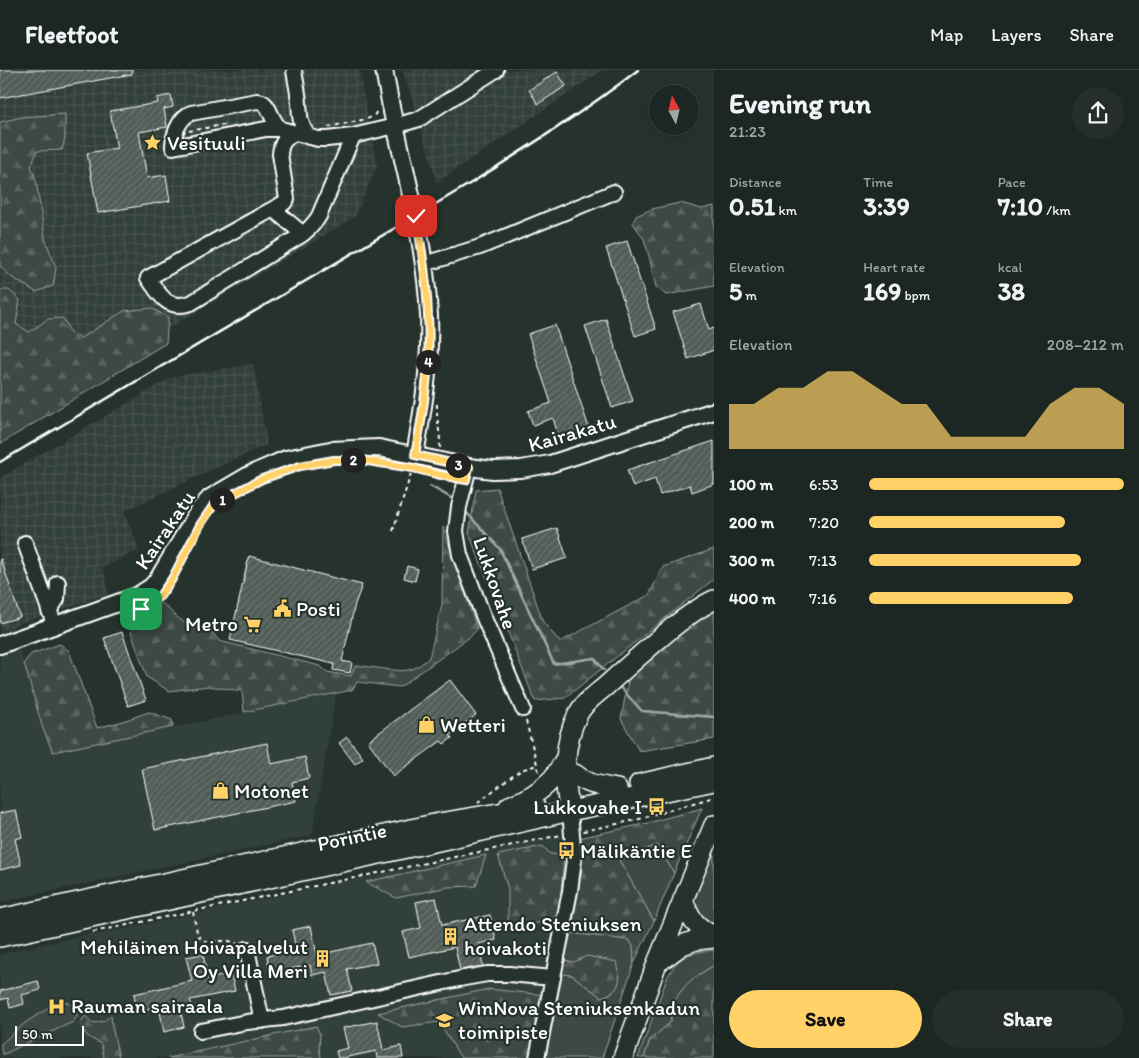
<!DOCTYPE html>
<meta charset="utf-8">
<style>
:root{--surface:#1c2622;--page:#252e2a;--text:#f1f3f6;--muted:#a0a5a5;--line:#3a4340;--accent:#ffd166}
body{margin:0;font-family:Itim,sans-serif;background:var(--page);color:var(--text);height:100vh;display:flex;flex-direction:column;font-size:19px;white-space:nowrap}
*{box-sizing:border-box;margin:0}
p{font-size:16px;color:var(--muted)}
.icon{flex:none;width:28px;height:28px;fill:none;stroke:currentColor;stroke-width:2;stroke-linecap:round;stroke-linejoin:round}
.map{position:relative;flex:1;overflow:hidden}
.panel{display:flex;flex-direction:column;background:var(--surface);width:425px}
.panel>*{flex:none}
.needle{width:32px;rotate:352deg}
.buttons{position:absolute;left:649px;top:15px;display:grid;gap:10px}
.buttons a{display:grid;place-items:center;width:50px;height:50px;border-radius:50%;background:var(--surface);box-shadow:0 2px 12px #0003,0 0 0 1px var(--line);font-size:25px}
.scale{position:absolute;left:15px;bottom:12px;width:69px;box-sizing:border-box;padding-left:5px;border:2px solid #fff;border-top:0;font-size:14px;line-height:18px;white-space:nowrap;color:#fff;-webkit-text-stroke:4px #26332d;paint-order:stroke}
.pin{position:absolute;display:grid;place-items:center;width:42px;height:42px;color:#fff;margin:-21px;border-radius:10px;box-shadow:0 2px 8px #0006}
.km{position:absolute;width:25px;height:25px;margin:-12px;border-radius:50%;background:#222;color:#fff;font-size:14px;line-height:25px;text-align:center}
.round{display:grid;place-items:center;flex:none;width:52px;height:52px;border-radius:26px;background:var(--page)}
.head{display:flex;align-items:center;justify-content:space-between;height:85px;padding:0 15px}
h1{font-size:28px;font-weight:800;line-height:38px}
.figures{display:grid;grid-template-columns:repeat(3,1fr);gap:8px;height:85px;padding:5px 15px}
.figures div{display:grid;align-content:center}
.figures b{font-size:25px;font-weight:800}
.figures small{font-size:14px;font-weight:400}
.figures p{font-size:14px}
.chart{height:140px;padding:10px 15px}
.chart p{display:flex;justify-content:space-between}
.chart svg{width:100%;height:90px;margin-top:5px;fill:var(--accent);opacity:.7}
.cta{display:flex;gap:10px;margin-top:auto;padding:10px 15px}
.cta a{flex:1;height:58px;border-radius:30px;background:var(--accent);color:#111;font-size:20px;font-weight:800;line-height:58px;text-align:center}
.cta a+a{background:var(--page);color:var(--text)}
ul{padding:0 15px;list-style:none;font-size:16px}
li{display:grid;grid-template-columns:80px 60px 1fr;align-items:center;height:38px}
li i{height:12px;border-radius:6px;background:var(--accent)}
header{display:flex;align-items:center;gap:30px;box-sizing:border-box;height:70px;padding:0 25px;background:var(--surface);border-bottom:1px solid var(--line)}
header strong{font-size:24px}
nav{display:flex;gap:28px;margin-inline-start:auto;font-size:18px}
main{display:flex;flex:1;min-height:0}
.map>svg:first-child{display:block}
</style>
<header>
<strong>Fleetfoot</strong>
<nav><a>Map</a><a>Layers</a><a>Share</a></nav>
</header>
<main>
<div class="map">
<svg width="714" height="988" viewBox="0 0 714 988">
<defs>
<pattern id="industrial-grid" width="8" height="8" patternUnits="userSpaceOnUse" patternTransform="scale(1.25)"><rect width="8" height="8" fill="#333f3a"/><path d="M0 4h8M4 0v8" fill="none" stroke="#47524e"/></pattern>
<pattern id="forest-firs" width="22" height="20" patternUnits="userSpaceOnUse" patternTransform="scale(1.25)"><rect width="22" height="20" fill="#3e4944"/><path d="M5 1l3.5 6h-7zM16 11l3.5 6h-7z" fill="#5b6460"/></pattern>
<pattern id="building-hatch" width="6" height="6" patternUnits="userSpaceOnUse" patternTransform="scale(1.25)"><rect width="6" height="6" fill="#515c57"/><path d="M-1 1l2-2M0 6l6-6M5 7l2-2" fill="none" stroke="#6b7470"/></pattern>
</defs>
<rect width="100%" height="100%" fill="#26332d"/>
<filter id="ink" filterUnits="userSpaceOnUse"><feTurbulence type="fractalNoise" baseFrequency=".02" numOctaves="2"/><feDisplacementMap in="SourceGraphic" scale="10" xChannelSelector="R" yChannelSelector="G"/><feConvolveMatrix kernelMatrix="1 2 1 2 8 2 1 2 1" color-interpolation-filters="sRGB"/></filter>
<g filter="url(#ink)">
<path fill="#333f3a" d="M 13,556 L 43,659 L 53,682 L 336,624 L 312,765 L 0,832 L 0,560 Z
M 563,765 L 559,847 L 534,988 L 0,988 L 0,884 L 94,863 L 95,865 Z"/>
<path fill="url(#industrial-grid)" d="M 0,0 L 359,0 L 377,96 L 355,147 L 92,304 L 0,352 Z
M 403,0 L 603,0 L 437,112 Z
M 253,294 L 267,374 L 124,441 L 139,480 L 103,497 L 109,524 L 0,560 L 0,408 L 172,307 Z"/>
<path fill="#3e4944" stroke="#9ea4a2" d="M 657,775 L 674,803 L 654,851 L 619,790 Z
M 714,778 L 714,856 L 711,855 L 693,839 L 693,826 Z
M 571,863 L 629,870 L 633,876 L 634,893 L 602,988 L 546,988 L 549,970 L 562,904 L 572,905 L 601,927 C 615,923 617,919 620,906 L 564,890 Z
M 714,880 L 714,895 L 694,908 L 680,923 L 670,943 L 671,952 L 650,970 L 644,988 L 638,988 L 667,908 C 679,884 689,883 714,880 Z
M 57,932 L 66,932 L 77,938 L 77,946 L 73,952 L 14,979 L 9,982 L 3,984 L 1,980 L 1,974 L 25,953 Z"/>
<path fill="url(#forest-firs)" stroke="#9ea4a2" d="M 65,44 L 65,68 L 62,80 L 37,81 L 31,96 L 36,111 L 45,168 L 56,198 L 53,216 L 36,222 L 11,207 L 0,196 L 0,52 L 22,47 Z
M 680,133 L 702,139 L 714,136 L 714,216 L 666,225 L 656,217 L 649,186 L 644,169 L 633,153 L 636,146 L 652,139 Z
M 0,220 L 9,220 L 20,230 L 16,254 L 29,262 L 48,249 L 63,248 L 71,264 L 81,268 L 124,241 L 151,238 L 168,247 L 166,273 L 0,374 Z
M 497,418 L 543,552 L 560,572 L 649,525 L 663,497 L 714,479 L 714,509 L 565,628 L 535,631 L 469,463 L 476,420 Z
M 443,457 L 477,559 L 471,566 L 400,617 L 357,612 L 352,620 L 244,642 L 242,621 L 208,616 L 169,621 L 147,607 L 131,562 L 136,550 L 162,533 C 178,548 190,561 213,563 L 219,571 L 320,596 L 327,602 L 351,606 L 355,596 C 369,595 400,604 412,599 C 418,597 424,592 429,588 L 442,535 Z
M 714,536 L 714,669 L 639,681 L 621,649 L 629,605 L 647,587 Z
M 60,574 L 69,581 L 97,658 L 120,652 L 149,642 L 172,650 L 173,657 L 53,682 L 43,659 L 24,593 L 31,584 Z
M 702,738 L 674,803 L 657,775 L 619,790 L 654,851 L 634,893 L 633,876 L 629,870 L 571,863 L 582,798 L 579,768 L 648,753 Z
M 543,776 L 550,784 L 564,785 L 559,847 L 508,861 L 508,819 L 498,785 Z
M 486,785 L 476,816 L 448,817 L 396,828 L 366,812 Z
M 587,886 L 617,892 C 621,910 622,921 601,927 L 572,905 L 562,904 L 564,890 L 574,892 Z
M 714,895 L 714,988 L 644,988 L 650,970 L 671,952 C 670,934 680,919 694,908 C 700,903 708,900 714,895 Z
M 489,919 L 545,925 L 532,988 L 461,988 L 439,952 L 402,957 L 378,943 Z
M 111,945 L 112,956 L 119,988 L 104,988 L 101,974 L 87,966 L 80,954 L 85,946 L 93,953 L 104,951 Z
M 316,956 L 320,964 L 319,977 L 321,988 L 168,988 Z"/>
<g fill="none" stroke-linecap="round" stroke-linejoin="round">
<path stroke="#a4a9a7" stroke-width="2.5" d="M 430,416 L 453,429
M 466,442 L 500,479 L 554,594 L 594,588 L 604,600
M 618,615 L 642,641 L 714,647"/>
</g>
<path fill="url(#building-hatch)" stroke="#fff" d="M 0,0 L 132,0 L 132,4 L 0,28 Z
M 557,2 L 566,16 L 538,34 L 529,20 Z
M 171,25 L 173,37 L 164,39 L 167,57 L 139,62 L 147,108 L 166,105 L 170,131 L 98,143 L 87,83 L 117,78 L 110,41 L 158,33 L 157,28 Z
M 627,171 L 656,259 L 635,266 L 606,178 Z
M 701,234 L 709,260 L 714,258 L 714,280 L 688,289 L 673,242 Z
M 606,249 L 633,331 L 612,338 L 585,256 Z
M 555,255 L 589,358 L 559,368 L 553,348 L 533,355 L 528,341 L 551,333 L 528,264 Z
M 714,371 L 714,414 L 692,422 L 690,415 L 660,425 L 655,409 L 633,417 L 627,400 Z
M 557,458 L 567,488 L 532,499 L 522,469 Z
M 249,486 L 362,515 L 355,534 L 342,591 L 352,593 L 350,603 L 333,600 L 334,594 L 230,570 Z
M 0,489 L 1,489 L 20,547 L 0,553 Z
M 407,496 L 418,499 L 415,511 L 404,508 Z
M 122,562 L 146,630 L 128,636 L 104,568 Z
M 450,610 L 476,645 L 450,665 L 452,668 L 444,674 L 441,671 L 393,706 L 368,671 Z
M 347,667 L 363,688 L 355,694 L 339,673 Z
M 267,673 L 271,694 L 305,687 L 309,708 L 292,712 L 296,731 L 155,760 L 142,699 Z
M 16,740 L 22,767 L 15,769 L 21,795 L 0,800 L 0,743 Z
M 436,828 L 442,855 L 490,845 L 496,870 L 478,874 L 483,896 L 460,900 L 455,877 L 409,887 L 403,862 L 421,858 L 416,832 Z
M 311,856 L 317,885 L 372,873 L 377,893 L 347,899 L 352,921 L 331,925 L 326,902 L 312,905 L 310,895 L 270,903 L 267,886 L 296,879 L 292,860 Z
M 203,884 L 208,909 L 231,904 L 235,921 L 190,930 L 192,935 L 180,938 L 184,957 L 164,962 L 159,937 L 137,941 L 134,924 L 192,911 L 186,887 Z
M 38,911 L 40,920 L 22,925 L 24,934 L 10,938 L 8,928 L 0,930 L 0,921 Z
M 377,951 L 383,980 L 401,976 L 403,988 L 377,988 L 376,981 L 343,988 L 338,988 L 336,981 L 348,978 L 343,958 Z"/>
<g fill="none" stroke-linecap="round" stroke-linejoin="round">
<defs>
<path id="minor" d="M 294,0 C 295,8 297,16 298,24 C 301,43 297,51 309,67
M 281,59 C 269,50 271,31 257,31 L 191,43 C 179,48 173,65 173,77 L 266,59 L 281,59 L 318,69 L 327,69 L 353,66 L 395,56 L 419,49 L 496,0
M 294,63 C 285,69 281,72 280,84 L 287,129 L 284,133 L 148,208 C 160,225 167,241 191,233 L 303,164 C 310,158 315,153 319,146 L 353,66
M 273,139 L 303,164
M 424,194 L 480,177 L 614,122
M 469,397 L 459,437 L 456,461 L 460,485 L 484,548 L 523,639
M 25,473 L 55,556
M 49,541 L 57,529 L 58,513
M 247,879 L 262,951
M 201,961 L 247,952 L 283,948 L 459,909 L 487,904 L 509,904 L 553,908
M 537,988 L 570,821 L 574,789 L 570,741"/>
<path id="major" d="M 384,0 C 388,20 391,40 396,59 C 410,121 426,182 429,246 C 431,293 423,339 415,385
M 0,575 L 137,526 L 151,517 L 158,509 L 199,440 L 210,428 L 251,404 L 286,389 L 330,380 L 379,378 L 469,397 L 493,400 L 521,399 L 550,394 L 714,341"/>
<path id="highway" d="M 575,704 C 587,715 601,716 617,719
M 639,714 L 714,697
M 509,736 C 523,731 540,722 550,711 C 557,705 561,695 566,688
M 570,741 C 563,710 563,673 578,644 C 584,632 597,624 607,615 C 629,595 650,576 673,557 C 686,547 699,537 714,530
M 683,829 C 689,848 695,857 714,866
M 0,849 L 439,753 L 535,737
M 0,867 L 443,770 L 570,741 L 714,711
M 657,893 L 682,875 L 696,870 L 714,868
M 623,988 L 657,893 L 714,755"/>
</defs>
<use href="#minor" stroke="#fff" stroke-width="18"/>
<use href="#major" stroke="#fff" stroke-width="20"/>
<use href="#highway" stroke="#fff" stroke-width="22"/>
<path stroke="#fff" stroke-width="2" stroke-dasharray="4 4" stroke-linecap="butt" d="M 328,57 L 367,49 L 374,46 L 378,39
M 189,61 L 228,54
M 437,334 C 436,350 441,364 440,379
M 373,392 L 386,393
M 393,461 L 413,397
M 526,651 L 539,702
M 478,732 L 521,700 L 537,695
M 583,761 L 636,750 L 714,727
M 193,842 L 197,862 L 199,867 L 205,871 L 229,871 L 237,873
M 93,862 L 561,765"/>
<use href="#minor" stroke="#26332d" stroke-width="14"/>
<use href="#major" stroke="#26332d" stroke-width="16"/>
<use href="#highway" stroke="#26332d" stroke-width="19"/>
<path stroke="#fff" stroke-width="2.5" d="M 0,392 L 471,113 C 528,77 585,41 638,0"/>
</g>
</g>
<g fill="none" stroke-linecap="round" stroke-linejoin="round" filter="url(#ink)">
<defs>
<path id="route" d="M 141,539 L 160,526 L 172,509 L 200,455 L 213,436 L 233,424 L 262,409 L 300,396 L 334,390 L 361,390 L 413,398 L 436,404 L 466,410 L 469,397 L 415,385 C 424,339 431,292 428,245 C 427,212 422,179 416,146"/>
</defs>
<use href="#route" stroke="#fff" stroke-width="10"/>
<use href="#route" stroke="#ffd166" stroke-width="6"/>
</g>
<defs>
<symbol id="sight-bare" viewBox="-9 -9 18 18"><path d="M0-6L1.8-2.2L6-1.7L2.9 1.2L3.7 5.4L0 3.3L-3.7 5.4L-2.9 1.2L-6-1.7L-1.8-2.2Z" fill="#ffd166" stroke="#26332d" stroke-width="2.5" paint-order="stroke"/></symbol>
<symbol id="civic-bare" viewBox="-9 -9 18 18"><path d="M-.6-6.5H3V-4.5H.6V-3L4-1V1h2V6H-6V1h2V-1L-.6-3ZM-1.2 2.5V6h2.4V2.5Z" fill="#ffd166" stroke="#26332d" stroke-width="2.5" paint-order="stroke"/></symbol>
<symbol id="supermarket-bare" viewBox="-9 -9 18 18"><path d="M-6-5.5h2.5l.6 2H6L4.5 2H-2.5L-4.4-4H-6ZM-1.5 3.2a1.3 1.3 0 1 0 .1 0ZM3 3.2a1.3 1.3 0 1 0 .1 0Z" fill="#ffd166" stroke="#26332d" stroke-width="2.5" paint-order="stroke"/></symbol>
<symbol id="shop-bare" viewBox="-9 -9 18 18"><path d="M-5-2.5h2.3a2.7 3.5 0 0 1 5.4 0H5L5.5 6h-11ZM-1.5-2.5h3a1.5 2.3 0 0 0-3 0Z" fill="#ffd166" stroke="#26332d" stroke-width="2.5" paint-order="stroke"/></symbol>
<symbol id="bus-bare" viewBox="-9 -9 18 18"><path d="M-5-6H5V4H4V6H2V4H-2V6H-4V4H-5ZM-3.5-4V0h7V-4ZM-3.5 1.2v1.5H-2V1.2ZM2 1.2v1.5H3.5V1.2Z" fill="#ffd166" stroke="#26332d" stroke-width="2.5" paint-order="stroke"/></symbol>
<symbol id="building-bare" viewBox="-9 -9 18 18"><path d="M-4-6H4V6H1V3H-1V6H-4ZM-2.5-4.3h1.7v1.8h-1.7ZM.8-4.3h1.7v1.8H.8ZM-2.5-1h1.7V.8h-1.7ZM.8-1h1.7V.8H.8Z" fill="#ffd166" stroke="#26332d" stroke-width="2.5" paint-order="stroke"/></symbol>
<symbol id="hospital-bare" viewBox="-9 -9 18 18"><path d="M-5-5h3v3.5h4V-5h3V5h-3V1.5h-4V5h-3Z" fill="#ffd166" stroke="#26332d" stroke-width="2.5" paint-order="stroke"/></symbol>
<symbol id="school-bare" viewBox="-9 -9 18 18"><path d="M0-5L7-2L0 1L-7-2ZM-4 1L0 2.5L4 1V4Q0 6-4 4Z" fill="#ffd166" stroke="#26332d" stroke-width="2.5" paint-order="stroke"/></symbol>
</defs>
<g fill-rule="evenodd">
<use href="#sight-bare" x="140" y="60" width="25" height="25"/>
<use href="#civic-bare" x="270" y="526" width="25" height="25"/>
<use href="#supermarket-bare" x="240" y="542" width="25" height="25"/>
<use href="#shop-bare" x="414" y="642" width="25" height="25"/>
<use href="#shop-bare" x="208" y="708" width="25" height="25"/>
<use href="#bus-bare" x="644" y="724" width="25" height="25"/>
<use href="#bus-bare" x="554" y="768" width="25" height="25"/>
<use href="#building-bare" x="438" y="854" width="25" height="25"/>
<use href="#building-bare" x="310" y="876" width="25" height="25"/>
<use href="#hospital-bare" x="44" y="924" width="25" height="25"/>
<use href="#school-bare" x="432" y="938" width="25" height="25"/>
</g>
<g text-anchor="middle" stroke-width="4.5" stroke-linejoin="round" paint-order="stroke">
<g font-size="21" fill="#fff" stroke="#26332d" text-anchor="start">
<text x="167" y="80">Vesituuli</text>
<text x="296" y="546">Posti</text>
<text x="238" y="561" text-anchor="end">Metro</text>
<text x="440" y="662">Wetteri</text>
<text x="234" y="728">Motonet</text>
<text x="642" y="744" text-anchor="end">Lukkovahe I</text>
<text x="580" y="788">Mälikäntie E</text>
<text x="464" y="861">Attendo Steniuksen<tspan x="464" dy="24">hoivakoti</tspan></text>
<text x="308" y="884" text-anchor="end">Mehiläinen Hoivapalvelut<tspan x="308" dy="24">Oy Villa Meri</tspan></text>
<text x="71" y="943">Rauman sairaala</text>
<text x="458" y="945">WinNova Steniuksenkadun<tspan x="458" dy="24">toimipiste</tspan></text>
</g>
<g font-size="21" fill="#fff" stroke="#26332d">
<text transform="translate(572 363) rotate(-16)" y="7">Kairakatu</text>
<text transform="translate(165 460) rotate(-56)" y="7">Kairakatu</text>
<text transform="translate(495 513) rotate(71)" y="7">Lukkovahe</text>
<text transform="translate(352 767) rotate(-12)" y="7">Porintie</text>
</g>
</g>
</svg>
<div class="buttons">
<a><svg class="needle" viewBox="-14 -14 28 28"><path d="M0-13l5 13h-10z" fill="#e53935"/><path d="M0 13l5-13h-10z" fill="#a0a5a5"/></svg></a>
</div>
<div class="scale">50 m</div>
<div class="pin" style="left:141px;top:539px;background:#1e9e55"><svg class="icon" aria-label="arrive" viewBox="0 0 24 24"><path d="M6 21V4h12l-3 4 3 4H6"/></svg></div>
<div class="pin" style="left:416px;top:146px;background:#d93025"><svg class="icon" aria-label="check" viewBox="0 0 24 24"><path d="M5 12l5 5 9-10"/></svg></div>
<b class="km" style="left:222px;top:430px">1</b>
<b class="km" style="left:353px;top:390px">2</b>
<b class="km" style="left:458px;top:395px">3</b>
<b class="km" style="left:428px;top:292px">4</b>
</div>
<section class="panel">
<div class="head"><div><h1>Evening run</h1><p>21:23</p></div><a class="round"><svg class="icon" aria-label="share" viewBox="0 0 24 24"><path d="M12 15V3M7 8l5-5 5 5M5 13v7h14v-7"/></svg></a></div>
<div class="figures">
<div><p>Distance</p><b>0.51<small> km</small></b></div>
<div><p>Time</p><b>3:39</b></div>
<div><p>Pace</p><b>7:10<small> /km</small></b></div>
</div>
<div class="figures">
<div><p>Elevation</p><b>5<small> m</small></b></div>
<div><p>Heart rate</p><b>169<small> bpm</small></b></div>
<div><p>kcal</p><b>38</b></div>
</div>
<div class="chart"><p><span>Elevation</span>208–212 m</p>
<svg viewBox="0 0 160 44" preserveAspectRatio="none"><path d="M0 44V22L10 22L20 14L30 14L40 6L50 6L60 14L70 22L80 22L90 38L100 38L110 38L120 38L130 22L140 14L150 14L160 22V44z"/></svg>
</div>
<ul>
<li><b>100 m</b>6:53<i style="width:100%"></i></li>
<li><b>200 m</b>7:20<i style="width:77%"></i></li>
<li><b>300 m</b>7:13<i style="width:83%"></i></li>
<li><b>400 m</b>7:16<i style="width:80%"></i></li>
</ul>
<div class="cta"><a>Save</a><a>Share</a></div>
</section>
</main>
